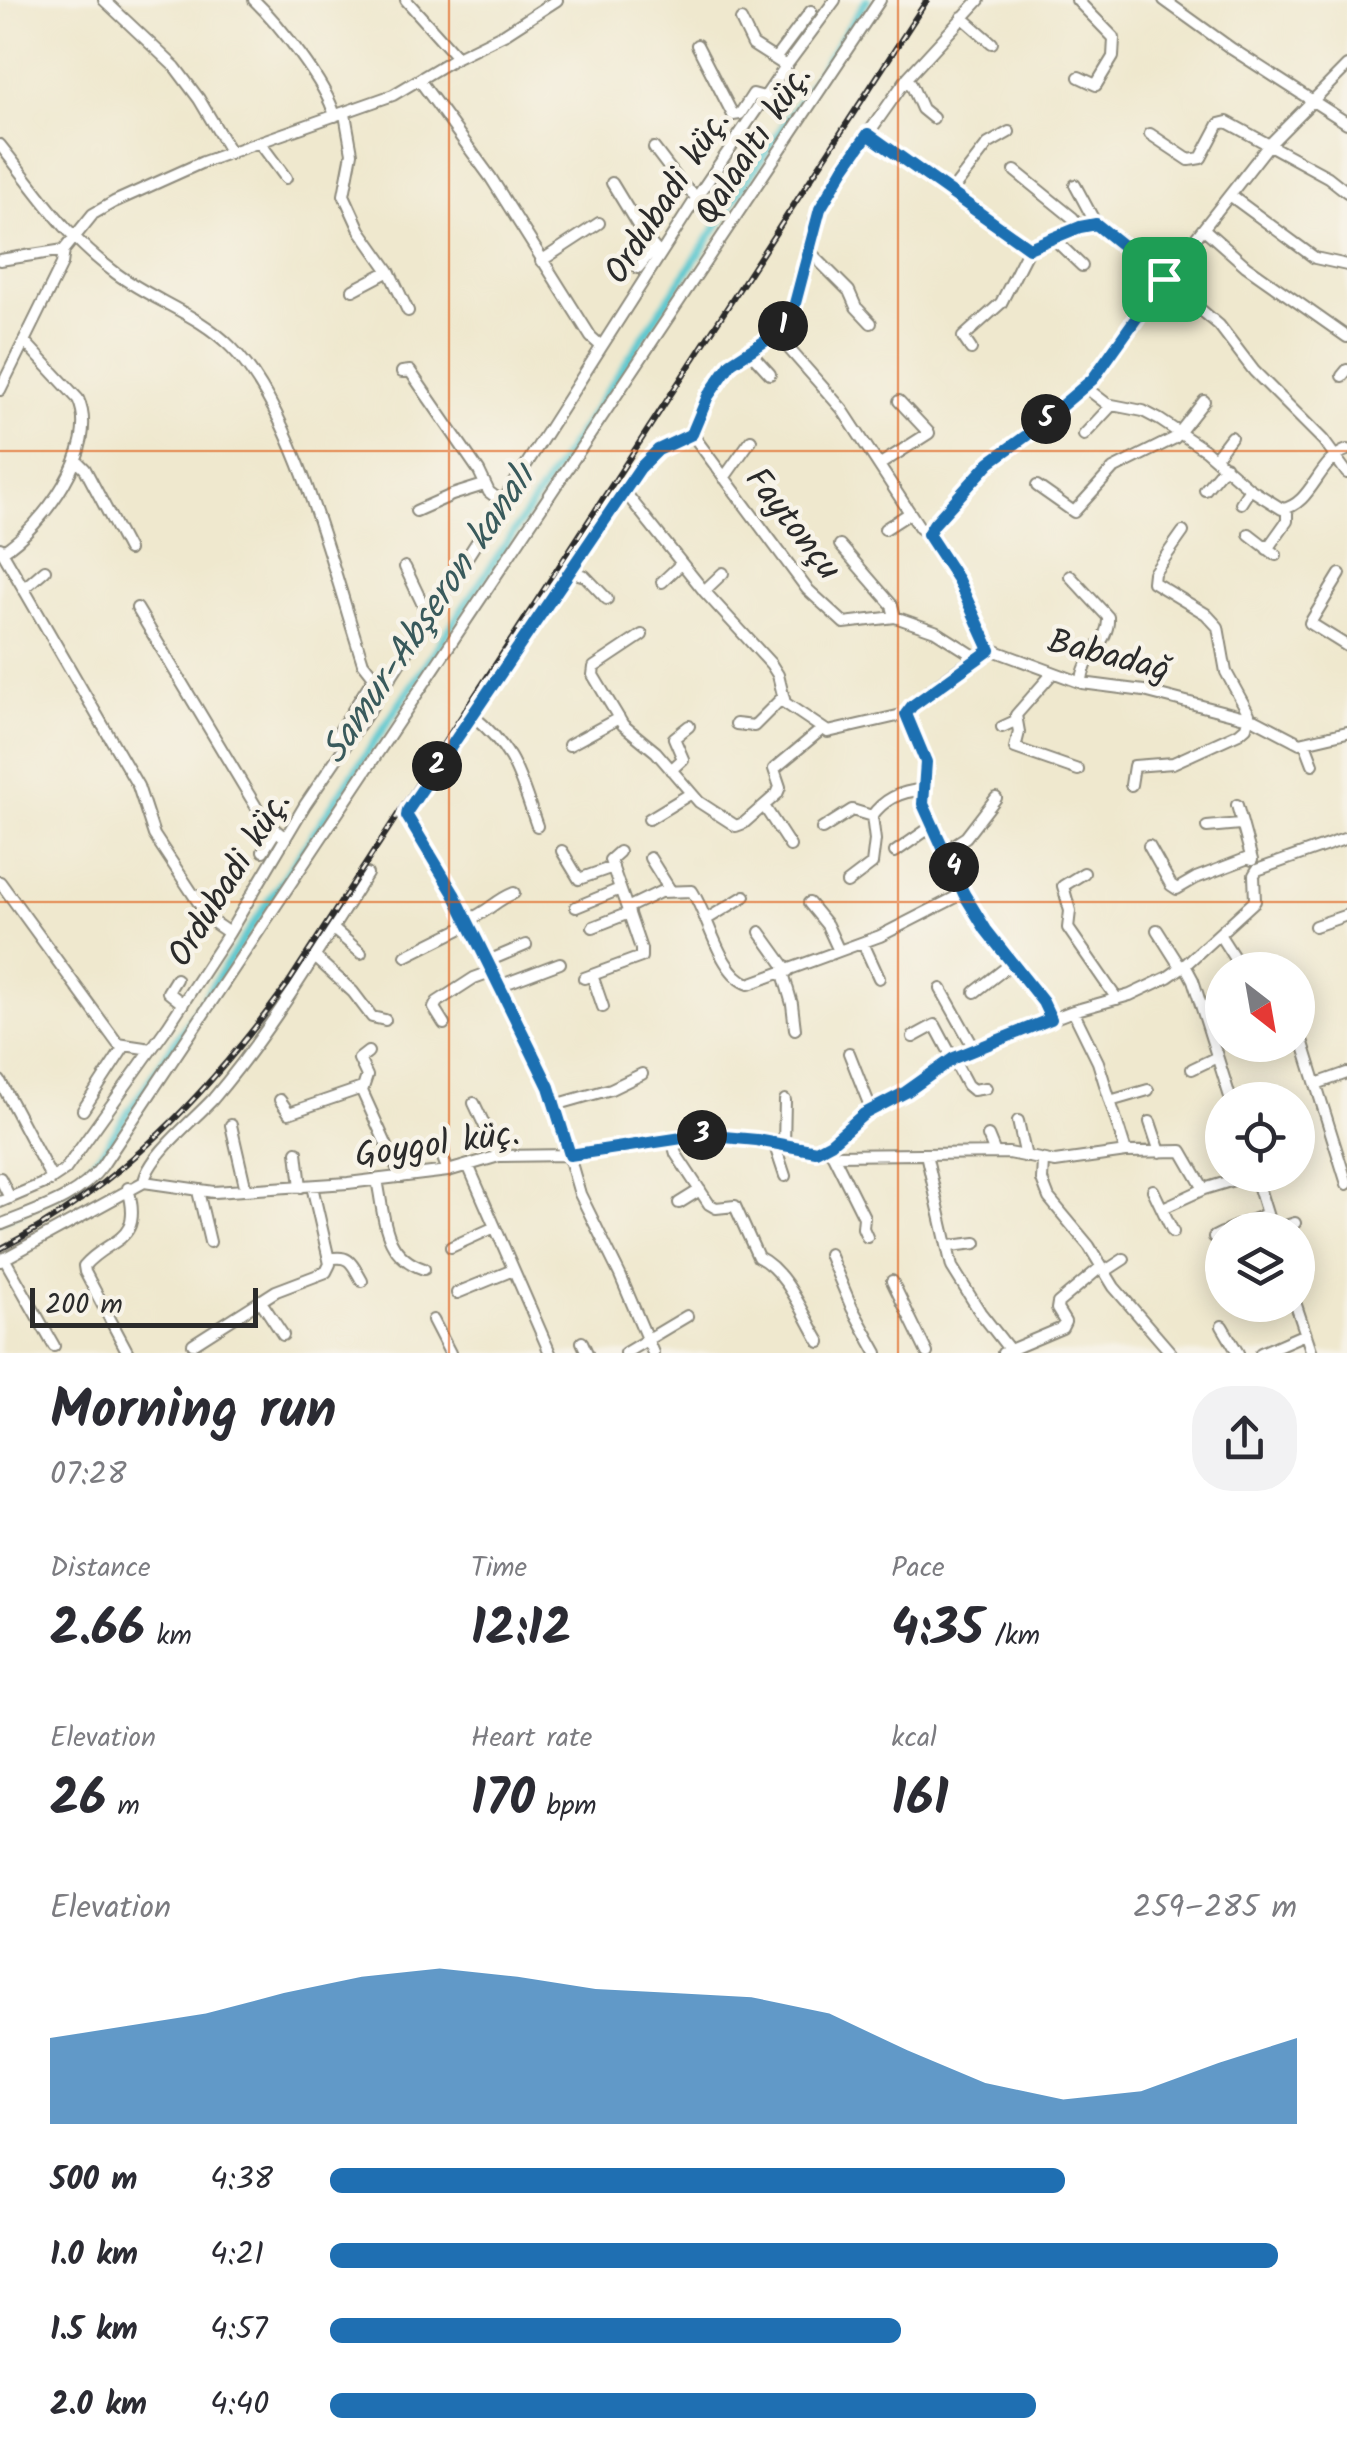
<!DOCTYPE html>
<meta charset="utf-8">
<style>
:root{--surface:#fff;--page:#f2f2f3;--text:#2b2b33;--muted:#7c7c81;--accent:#1f6fb2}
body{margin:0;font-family:Kalam,sans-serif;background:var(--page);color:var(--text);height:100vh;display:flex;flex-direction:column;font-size:38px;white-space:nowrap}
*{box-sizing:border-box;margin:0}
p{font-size:32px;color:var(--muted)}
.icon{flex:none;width:55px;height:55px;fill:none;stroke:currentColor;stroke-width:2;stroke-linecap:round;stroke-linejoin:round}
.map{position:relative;height:1353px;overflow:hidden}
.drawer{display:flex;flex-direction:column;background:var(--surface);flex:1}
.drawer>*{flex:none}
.needle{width:65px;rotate:149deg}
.buttons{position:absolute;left:1205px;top:952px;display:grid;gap:20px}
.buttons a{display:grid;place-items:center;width:110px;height:110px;border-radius:50%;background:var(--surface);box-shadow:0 5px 25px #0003;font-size:50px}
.scale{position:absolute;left:30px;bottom:25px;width:228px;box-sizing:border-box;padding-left:10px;border:5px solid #2b2b2b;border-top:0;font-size:28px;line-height:35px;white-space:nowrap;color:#2b2b2b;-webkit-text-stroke:8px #f7f3e8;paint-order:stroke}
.pin{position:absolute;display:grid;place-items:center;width:85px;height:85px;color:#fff;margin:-42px;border-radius:20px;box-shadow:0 5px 15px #0006}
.km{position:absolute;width:50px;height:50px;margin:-25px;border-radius:50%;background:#222;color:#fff;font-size:28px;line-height:50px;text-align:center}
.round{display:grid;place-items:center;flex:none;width:105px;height:105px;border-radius:40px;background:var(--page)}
.head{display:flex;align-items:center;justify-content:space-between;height:170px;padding:0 50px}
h1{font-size:55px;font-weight:800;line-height:75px}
.figures{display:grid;grid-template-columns:repeat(3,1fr);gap:15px;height:170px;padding:10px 50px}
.figures div{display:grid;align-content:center}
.figures b{font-size:50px;font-weight:800}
.figures small{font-size:28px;font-weight:400}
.figures p{font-size:28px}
.chart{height:280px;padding:20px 50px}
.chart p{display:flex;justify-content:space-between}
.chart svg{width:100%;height:180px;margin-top:10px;fill:var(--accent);opacity:.7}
ul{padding:0 50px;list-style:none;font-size:32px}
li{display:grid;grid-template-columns:160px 120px 1fr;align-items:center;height:75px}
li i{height:25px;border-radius:12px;background:var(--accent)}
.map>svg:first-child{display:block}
</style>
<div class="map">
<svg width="1347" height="1353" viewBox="0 0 1347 1353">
<rect width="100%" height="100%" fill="#f7f3e8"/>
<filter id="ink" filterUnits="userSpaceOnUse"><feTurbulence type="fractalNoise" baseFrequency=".01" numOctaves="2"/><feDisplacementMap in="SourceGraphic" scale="20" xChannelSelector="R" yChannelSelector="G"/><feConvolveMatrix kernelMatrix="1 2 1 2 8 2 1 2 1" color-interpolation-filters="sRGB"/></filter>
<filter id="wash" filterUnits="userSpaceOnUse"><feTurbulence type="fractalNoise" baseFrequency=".0048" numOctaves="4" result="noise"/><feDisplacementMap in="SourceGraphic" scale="40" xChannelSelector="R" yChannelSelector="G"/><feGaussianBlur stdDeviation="2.25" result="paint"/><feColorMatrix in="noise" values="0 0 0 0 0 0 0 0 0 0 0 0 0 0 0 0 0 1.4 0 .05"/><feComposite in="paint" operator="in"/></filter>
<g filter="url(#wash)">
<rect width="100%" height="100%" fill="#efe8ce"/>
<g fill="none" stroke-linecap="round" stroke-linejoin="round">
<path stroke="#5bc8cf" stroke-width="8" d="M 0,1219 L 75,1183 L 103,1151 L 867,0"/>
</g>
</g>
<g filter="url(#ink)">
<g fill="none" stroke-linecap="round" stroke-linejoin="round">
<defs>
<path id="minor" d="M 104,0 L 175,67 L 199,99 L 231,153
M 254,0 C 279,24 326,83 335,116
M 406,0 L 457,57
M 1077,0 L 1114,38 L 1113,57 L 1096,85 L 1079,77
M 1164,0 L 1232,49 L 1347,123
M 962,17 L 992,43
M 741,20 L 753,45 L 786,66
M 697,45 L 733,115 L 740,114 L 753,94 L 764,97
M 775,59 L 811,11
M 908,77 L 922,109 L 933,118
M 420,81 L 491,178 L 591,337 L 601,346
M 345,114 L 352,153 L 344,195 L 360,230 L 389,271 L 408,311
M 1150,134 L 1189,160 L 1201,158 L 1219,124 L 1227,122 L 1328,177 L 1347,192
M 868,135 L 1029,248 L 1089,224 L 1102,227 L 1219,325 L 1254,371 L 1323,440 L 1347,473
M 260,143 L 286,178
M 0,145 C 40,195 64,235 117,274 C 154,301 200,315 232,348 C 296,413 334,574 363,663 L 374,677 L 387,684
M 654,148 L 683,186 L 697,197
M 1015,171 L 1073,218 L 1080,227
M 612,183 L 643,234 L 660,255
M 1075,185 L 1096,224
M 950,193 L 988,144 L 1009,132
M 1231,196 L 1315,258 L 1347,265
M 1204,229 L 1246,266 L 1347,337
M 1055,240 L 1082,266
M 809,251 L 849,291 L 856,307 L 871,323
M 0,260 L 64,250 L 93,214 L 114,202 L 203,162 L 393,95 L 457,57 L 506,33 L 557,0
M 541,261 L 599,223
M 638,268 L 653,249
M 353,290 L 389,271
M 776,334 L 842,409 L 920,528 L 928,534
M 971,349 L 963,337 L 1001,303 L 1029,248
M 750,352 L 770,374
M 402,372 L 410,371 L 479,471 L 489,492 L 501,501
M 1342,376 L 1347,370
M 1085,387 L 1107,404 L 1143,411 L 1160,420 L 1205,450 L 1250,489 L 1282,509 C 1312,505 1318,460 1347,450
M 0,390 L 62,264 L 64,250
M 692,434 L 807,589 L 844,623 L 895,617 L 935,631 L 976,657
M 1084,435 L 1112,405
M 1215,458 L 1231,437
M 76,460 L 85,469 L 128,550
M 879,465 L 929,433 L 899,401
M 724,478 L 751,440
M 1037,486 L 1074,512 L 1113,469 L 1175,438 L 1204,401
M 1205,490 L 1225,466
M 624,491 L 704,591 L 771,664 L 778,675 L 785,703 L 828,732 L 906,714
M 1241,503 L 1250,489
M 416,511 L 452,495 L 484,485
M 885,529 L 910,513
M 1249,534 L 1276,555
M 840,545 L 892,605 L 895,617
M 0,548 L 138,786 L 154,835 L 210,920 L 229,933
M 1267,549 L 1287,521 L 1287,509
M 2,552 C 42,527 101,448 78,399 L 25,342
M 405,567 L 423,605 L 431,613
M 569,571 L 585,576 L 607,599
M 1340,574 L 1310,623 L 1347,646
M 1070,576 L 1108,617 C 1110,643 1082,656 1082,683
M 662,582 L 681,564
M 23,589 L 45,570
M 704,591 L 723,573
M 137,608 L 264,820 L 285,838
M 642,635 L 594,667 L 593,675 L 623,725 L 656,752 L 699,802 L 736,826 L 744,823 L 777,794 L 780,787 L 774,769 L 821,730
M 990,650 L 958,580 L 929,538 L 930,530 L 990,462 L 1026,437 L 1093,379 L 1170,271 L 1268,146 L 1347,66
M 1052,674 L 1016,715 L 1019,732 L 1015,748 L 1078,770
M 472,715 C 516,751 519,776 537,826
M 736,724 L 754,726 L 782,698
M 1002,727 L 1015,721
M 334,740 L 374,677
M 1305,743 L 1313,764
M 569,745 L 619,718
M 671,770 L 683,759 L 674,738 L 689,726
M 1131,785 L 1134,766 L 1173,763 L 1239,733 L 1246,727 L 1249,714 L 1226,672 L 1218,627 L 1206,614 L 1153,582 L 1154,573 L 1183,532
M 1237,805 L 1252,860
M 764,806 L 790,846
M 649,819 L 690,794
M 1207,827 L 1240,824
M 822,829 L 852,810 L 872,816
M 1149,846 L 1171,885 L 1177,889 L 1196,878 L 1251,857
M 946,850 L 966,837 L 996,798
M 263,851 L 275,832
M 562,851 L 579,879 L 613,867
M 619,852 L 610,860 L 627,908 L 660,892 L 692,891 C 709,917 720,975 749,984 L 880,936 L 964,893
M 895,852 L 934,825
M 650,858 L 670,890
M 1084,873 L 1063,886 L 1070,911 L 1068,928 L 1117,999
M 0,882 L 118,1044 L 151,1049
M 847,883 L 872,864 L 875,840 L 872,816 C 884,799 902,791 922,790
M 809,903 L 827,925 L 839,951
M 576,907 L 620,889
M 707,919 L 745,896
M 468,920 C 490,911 494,901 514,893
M 1315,926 L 1347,915
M 593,927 L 629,913
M 332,928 L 361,953
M 1157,930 L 1181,968
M 760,932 L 788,971
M 1219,934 L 1242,970
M 863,943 L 879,978
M 406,956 L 470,924
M 315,957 L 353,992 L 372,1017 L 385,1020
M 488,961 L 526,945
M 1185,965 L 1193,980 L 1231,1100
M 783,973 L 792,1004 L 795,1029
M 592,975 L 603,1007
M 584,978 L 641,957 L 641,949 L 627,908
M 176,979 L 168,992 L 183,1004
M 499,986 L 560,963
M 941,989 L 974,1048
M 975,992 L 1012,963
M 1073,1011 L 1098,1062 L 1126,1152
M 1051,1019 C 1037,985 1007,962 986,932 C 962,895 948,852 927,813 L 922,797 L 926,762 L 906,718 C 909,702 975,655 993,650 L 1082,683 L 1144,691 L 1256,720 L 1300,743 L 1347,732
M 444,1024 L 434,1008 L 437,1002 L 474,978 L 493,971
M 913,1037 L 935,1025 L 967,1085 L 973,1090 L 986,1088
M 1298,1037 L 1303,1043 L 1347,1184
M 368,1052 L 359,1059 L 367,1076 L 362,1091 L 401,1177
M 849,1053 L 871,1109
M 1192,1069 L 1217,1057
M 0,1081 L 52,1179
M 1316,1084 L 1347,1073
M 280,1100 L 289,1113 L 362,1088
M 1110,1101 L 1148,1090
M 474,1103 L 499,1156
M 555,1105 L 611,1089 L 642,1074
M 83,1110 L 124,1047
M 1018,1121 L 1026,1157
M 1150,1122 L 1160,1152
M 231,1125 L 246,1190
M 988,1136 L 995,1153
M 672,1139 L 676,1154 L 709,1204 L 716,1208 L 735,1206 L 758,1257 C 787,1271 803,1314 820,1342
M 774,1143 L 785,1176
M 438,1145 L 448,1171
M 784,1145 L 785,1100
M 826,1147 L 833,1155 L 1009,1153 L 1055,1162 L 1126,1152 L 1182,1151 L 1204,1189
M 297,1152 L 301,1187
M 926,1154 L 952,1267 L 980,1312 L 1012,1353
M 833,1155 L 864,1217 L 863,1228 L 867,1237
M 1043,1161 L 1042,1180 L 1049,1198 L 1089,1246 L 1114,1287 L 1171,1353
M 468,1165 L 550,1353
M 1255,1175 L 1272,1230
M 0,1178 L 10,1198
M 377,1180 C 385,1217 382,1255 424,1269
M 144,1182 C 148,1156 195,1119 213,1099 C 272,1030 318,950 367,874
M 128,1188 C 144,1245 109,1236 84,1266 L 85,1272 L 128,1353
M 1153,1190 L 1173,1232
M 198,1191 L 210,1242
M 0,1202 L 47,1182 L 65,1170 L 168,1026 L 229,933 L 305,805 L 369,711 L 697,197 L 786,66 L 835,0
M 679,1203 L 700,1190
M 1163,1208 L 1204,1189 L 1250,1175
M 0,1225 C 36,1210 78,1199 102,1166 L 880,0
M 1227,1230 L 1267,1214
M 1273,1230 L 1295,1223
M 1214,1237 L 1222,1233
M 950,1246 L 976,1243
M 451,1247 L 495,1227
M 829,1254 L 852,1308 L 877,1353
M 4,1258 L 54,1346
M 329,1259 C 350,1254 352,1264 362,1281
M 0,1261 L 144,1182 L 214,1192 L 348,1183 L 448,1171 L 499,1156 L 570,1155 L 702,1135 L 757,1140 L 817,1151 L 826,1147 L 864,1114 L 899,1096 L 965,1052 L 1073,1011 L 1130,995 L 1168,977 L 1185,965 L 1255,901 L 1254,875 L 1257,870 L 1347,838
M 1104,1272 L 1124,1259
M 892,1281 L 927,1353
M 457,1293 L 513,1270
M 260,1300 L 283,1335
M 1296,1305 L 1312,1353
M 433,1320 L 450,1353
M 1222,1326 L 1238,1353
M 582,1342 L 587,1353
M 193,1344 L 276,1291 L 326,1272 L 330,1264 L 312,1186
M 625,1353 L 687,1316
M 653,1353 L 620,1275 L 580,1194 L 549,1087 L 454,894 L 407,816 L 408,810 L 640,468 L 658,450 L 692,434 L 708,396 L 731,363 L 776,334 L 793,311 L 816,218 L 844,168 L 908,77 L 979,0
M 1003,1353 L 1062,1328 L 1065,1322 L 1057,1309 L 1058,1303 L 1101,1267
M 1261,1353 L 1305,1334"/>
</defs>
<use href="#minor" stroke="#8d8a7c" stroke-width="14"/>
<use href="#minor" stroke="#fff" stroke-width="10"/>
<defs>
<path id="rail" d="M 0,1249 C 120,1187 208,1093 287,985 L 927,0"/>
</defs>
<use href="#rail" stroke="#2b2b2b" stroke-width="6"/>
<use href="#rail" stroke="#f7f3e8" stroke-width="2.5" stroke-dasharray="8" stroke-linecap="butt"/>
</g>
</g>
<g fill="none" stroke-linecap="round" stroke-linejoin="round" filter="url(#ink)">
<defs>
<path id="route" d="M 868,134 L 1029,248 L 1080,227 L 1096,224 L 1164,279 L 1093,379 L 1026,436 L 990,462 L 934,524 L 928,534 L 958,580 L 990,650 L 912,706 L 906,714 L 926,762 L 923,804 L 964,894 L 986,930 L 1043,1002 L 1051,1019 L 954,1058 L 906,1092 L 864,1114 L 831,1143 L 816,1151 L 757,1140 L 702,1135 L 570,1155 L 549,1087 L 454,894 L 407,816 L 408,810 L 640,468 L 658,450 L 692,434 L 708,396 L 731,363 L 776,334 L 793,311 L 820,209 L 844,168 Z"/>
</defs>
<use href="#route" stroke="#fff" stroke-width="20"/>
<use href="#route" stroke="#1f6fb2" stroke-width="12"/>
</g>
<path fill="none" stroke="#df570e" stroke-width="2.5" stroke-opacity="0.55" d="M 449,0 L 449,1353M 898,0 L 898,1353M 0,451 L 1347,451M 0,902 L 1347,902"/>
<g text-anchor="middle" stroke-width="9" stroke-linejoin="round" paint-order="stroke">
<g font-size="35" fill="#2b2b2b" stroke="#f7f3e8">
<text transform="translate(752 144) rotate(-57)" y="12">Qalaaltı küç.</text>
<text transform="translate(666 196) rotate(-57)" y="12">Ordubadi küç.</text>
<text transform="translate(794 523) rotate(52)" y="12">Faytonçu</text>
<text transform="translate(1109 654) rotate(14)" y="12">Babadağ</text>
<text transform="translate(228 878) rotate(-58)" y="12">Ordubadi küç.</text>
<text transform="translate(437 1143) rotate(-8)" y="12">Goygol küç.</text>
</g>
<g font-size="38" font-style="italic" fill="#395a5c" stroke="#f7f3e8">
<text transform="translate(427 613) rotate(-56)" y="13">Samur-Abşeron kanalı</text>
</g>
</g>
</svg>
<div class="buttons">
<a><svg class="needle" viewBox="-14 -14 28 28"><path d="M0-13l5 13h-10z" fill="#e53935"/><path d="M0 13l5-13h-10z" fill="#7c7c81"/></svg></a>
<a><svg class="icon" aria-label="locate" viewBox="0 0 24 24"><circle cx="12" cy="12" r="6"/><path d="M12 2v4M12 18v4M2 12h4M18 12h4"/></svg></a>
<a><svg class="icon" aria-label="layers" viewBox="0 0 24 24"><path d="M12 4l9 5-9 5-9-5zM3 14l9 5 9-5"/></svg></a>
</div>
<div class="scale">200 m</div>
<div class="pin" style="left:1164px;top:279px;background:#1e9e55"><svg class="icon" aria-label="arrive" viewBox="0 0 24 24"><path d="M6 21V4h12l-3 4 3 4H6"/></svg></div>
<b class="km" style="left:783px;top:326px">1</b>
<b class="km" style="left:437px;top:766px">2</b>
<b class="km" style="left:702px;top:1135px">3</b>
<b class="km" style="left:954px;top:867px">4</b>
<b class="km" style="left:1046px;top:419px">5</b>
</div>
<section class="drawer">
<div class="head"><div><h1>Morning run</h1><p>07:28</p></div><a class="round"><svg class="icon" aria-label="share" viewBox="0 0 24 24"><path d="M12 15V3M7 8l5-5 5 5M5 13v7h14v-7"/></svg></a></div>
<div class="figures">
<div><p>Distance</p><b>2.66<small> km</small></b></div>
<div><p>Time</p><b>12:12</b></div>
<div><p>Pace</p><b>4:35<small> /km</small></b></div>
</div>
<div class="figures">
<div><p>Elevation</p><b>26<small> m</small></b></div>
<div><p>Heart rate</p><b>170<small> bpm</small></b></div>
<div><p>kcal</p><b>161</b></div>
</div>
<div class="chart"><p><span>Elevation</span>259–285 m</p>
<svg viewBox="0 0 160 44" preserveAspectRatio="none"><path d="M0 44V23L10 20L20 17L30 12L40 8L50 6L60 8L70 11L80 12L90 13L100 17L110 26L120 34L130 38L140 36L150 29L160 23V44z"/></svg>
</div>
<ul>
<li><b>500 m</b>4:38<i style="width:76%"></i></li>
<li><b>1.0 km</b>4:21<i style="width:98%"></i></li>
<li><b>1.5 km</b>4:57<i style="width:59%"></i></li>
<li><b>2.0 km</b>4:40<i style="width:73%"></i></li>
</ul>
</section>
